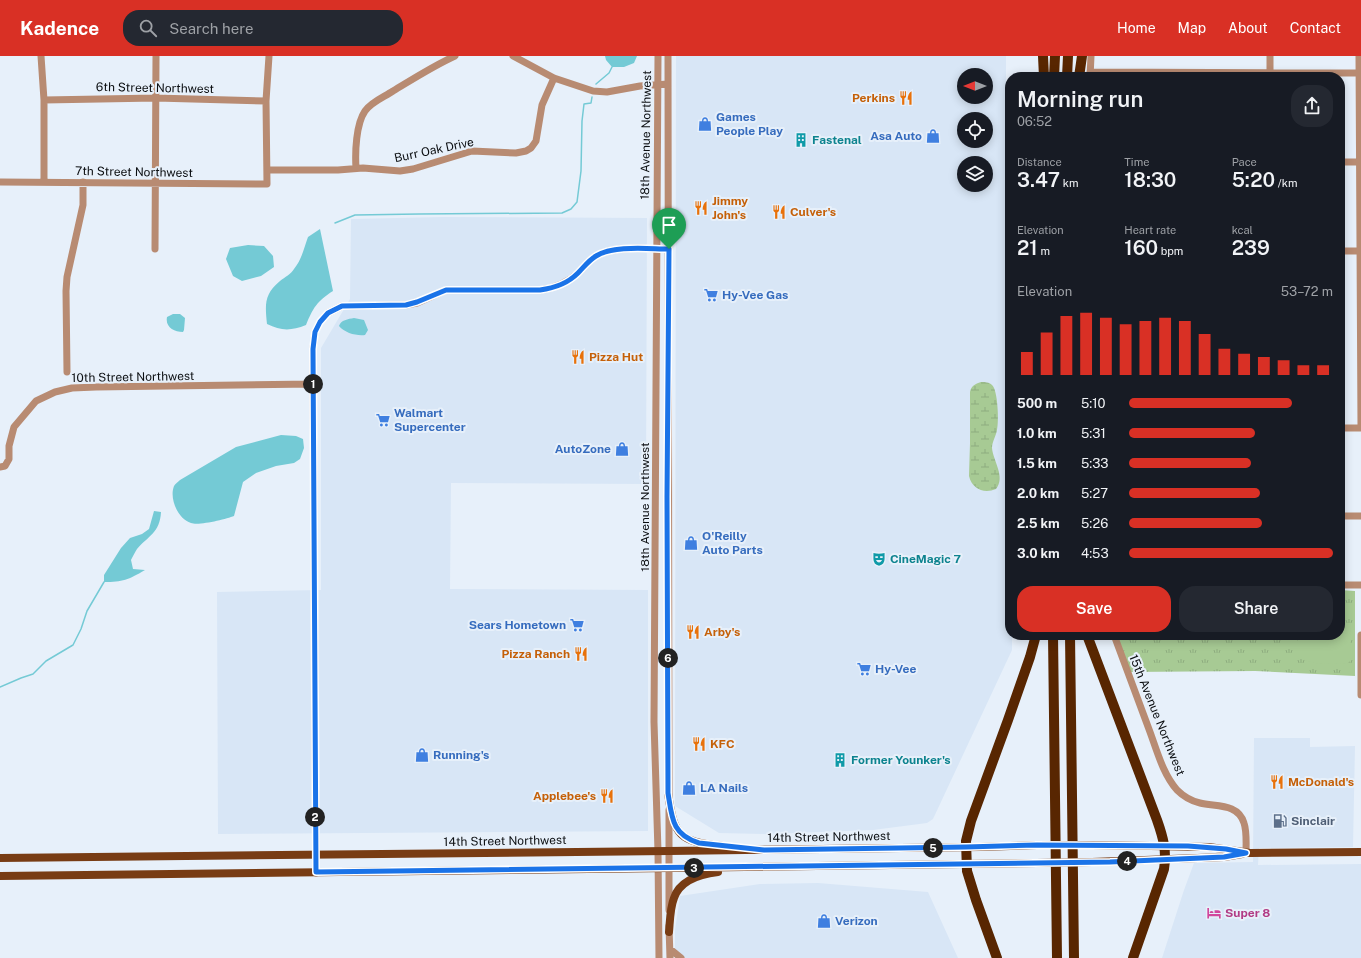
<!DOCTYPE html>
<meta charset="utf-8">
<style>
:root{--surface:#171b24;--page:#242831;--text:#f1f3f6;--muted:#9ea1a6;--accent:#d93025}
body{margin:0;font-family:"Public Sans",sans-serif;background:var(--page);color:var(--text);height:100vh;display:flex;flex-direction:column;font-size:15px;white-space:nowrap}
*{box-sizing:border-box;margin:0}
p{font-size:13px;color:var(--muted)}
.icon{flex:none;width:22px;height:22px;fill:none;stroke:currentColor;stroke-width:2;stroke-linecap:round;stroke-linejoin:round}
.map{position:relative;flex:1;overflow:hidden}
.panel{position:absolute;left:1005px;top:16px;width:340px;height:568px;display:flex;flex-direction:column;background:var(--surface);border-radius:16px;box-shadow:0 2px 10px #0003}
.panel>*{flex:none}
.needle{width:26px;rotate:270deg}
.controls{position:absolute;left:957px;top:12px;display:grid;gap:8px}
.controls a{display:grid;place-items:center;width:36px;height:36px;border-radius:50%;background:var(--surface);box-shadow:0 2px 10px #0003;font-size:20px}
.pin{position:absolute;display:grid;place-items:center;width:34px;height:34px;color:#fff;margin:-41px -17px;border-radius:50% 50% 50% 0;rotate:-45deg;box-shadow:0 0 4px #0007}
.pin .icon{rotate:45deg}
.km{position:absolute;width:20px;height:20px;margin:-10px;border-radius:50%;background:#222;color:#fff;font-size:11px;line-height:20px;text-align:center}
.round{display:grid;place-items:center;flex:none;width:42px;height:42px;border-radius:16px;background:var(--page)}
.overview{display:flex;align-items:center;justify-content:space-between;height:68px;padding:0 12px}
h1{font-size:22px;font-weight:600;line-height:30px}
.figures{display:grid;grid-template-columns:repeat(3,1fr);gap:6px;height:68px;padding:4px 12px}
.figures div{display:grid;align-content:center}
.figures b{font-size:20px;font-weight:600}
.figures small{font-size:11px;font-weight:400}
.figures p{font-size:11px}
.chart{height:112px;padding:8px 12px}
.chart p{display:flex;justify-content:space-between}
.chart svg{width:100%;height:72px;margin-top:4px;stroke:var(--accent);stroke-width:6}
.cta{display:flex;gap:8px;margin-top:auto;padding:8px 12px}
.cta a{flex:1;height:46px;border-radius:16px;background:var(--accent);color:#fff;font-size:16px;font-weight:600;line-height:46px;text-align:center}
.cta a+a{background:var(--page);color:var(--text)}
ul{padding:0 12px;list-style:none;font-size:13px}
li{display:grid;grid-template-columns:64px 48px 1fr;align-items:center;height:30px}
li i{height:10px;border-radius:5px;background:var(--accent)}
header{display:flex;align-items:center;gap:24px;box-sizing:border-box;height:56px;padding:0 20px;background:var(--accent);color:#fff}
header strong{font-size:19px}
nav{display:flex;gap:22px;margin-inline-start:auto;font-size:14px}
.search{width:280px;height:36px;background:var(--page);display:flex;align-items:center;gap:10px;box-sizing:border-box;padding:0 14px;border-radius:16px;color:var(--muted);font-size:15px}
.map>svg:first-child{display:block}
</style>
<header>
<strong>Kadence</strong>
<div class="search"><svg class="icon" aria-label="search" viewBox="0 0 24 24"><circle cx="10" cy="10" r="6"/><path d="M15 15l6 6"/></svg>Search here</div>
<nav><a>Home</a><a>Map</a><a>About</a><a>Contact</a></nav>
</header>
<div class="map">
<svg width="1361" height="902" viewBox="0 0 1361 902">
<defs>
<pattern id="wetland-marsh" width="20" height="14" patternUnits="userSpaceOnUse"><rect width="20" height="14" fill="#a7ca94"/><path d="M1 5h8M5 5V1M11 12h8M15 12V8" fill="none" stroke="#8eac7f"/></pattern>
<pattern id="park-tufts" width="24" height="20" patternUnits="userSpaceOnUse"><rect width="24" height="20" fill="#a7ca94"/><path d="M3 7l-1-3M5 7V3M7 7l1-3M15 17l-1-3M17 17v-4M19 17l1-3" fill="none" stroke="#8eac7f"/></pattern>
</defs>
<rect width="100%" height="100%" fill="#e7f0fa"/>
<path fill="#d8e6f6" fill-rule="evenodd" d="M 676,0 L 1006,0 L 1006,199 L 1010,304 L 1010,579 L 1012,579 L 1012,594 L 933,763 L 927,767 L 873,774 L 766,778 L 719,777 L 675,750 ZM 964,19 L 986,19 L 986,41 L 964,41 ZM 964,63 L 986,63 L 986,85 L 964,85 ZM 964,107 L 986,107 L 986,129 L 964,129 Z
M 443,161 L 647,162 L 646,428 L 451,427 L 450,533 L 648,534 L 648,775 L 218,778 L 217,536 L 321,534 L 321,292 L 350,243 L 351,163 Z
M 1254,682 L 1310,682 L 1310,691 L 1355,690 L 1353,791 L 1259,792 L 1258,809 L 1361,808 L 1361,902 L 1162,902 L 1184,834 L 1194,807 L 1253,806 Z
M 818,827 L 928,836 L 958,902 L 675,902 L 675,874 L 680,840 L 760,828 Z"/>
<path fill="url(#wetland-marsh)" d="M 981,326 C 985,326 989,326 992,329 C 998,334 999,366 997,374 C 996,380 992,386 992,392 C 993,405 1006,421 996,433 C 984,438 972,433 969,420 L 970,387 L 970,336 C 971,330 975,328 981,326 Z"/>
<path fill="url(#park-tufts)" d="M 1340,534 L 1355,535 L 1355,620 L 1255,615 L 1128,616 L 1116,579 L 1340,579 Z"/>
<path fill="#a7ca94" d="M 1340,559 L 1350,572 L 1351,604 L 1348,607 L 1317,608 L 1298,602 L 1298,583 L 1301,579 L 1340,579 Z"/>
<path fill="#74cad5" d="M 605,0 L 637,0 L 634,7 L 624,11 L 612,11 L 606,4 Z
M 320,173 L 333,235 C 317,245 313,252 306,269 C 291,275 281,275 267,268 C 265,249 264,238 280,225 C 285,221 291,218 294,213 C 302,203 304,192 308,181 Z
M 248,189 L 264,190 L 273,200 L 274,211 L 261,220 L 242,225 L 233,220 L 226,203 L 230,192 Z
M 173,258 L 180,258 L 185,262 L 184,274 L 183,276 C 174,276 165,271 167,261 Z
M 354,262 L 364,264 L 368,274 L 365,279 C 356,280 345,277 339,270 C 341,264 348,263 354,262 Z
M 281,379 L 296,380 L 303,383 L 304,392 L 300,403 L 294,407 L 276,410 L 256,417 L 243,426 L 234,460 C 226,463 199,470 191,467 C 178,463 169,443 174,430 C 175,428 178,426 180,424 L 236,391 Z
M 154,455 L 161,456 C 160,477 148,480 137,493 C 135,496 133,500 131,504 L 133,513 L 145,514 C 128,524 123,526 104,526 L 104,519 L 121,492 L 130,482 L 142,478 L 149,473 Z"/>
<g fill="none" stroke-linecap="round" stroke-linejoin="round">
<path stroke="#74cad5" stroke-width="1.5" d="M 596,28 L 609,17 L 612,11
M 335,167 L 355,159 L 419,158 L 562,157 L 571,153 L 577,146 L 581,115 L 582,65 L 584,48 L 591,47 L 592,41
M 0,631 L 21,622 L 33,618 L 46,605 L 73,589 L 81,573 L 87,555 L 104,526"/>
<path stroke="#b88b72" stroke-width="7" d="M 41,0 L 44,44 L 44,125
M 513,0 L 554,22 L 593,35 L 607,36 L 640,30 L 668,28
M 658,0 L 654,666 L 658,795 L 659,902
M 668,0 L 669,742
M 1270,0 L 1270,20
M 1359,0 L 1361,372
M 1090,16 L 1361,17
M 1090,21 L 1091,0
M 44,44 L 156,42 L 266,45
M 1340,106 L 1361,106
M 356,112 C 355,96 356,68 365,55 C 371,46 384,41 393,35 C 413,23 433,10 455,0
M 267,114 L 338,114 L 363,112 L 400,115 L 413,113 L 472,95 L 516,97 L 526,95 L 531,92 L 536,85 L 542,49 L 554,22
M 0,126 L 267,128 L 266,45 L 269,0
M 155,193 L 156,0
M 1340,195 L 1361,195
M 67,316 L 66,235 L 67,221 L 83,149 L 83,126
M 1340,372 L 1361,372
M 0,411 L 5,410 L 9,403 L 9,390 L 14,371 L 36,345 L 55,336 L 72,332 L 96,331 L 313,328
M 1340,460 L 1361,460
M 1340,529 L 1361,529
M 1114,579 C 1126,611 1138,644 1150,676 C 1157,695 1163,718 1177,734 C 1183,740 1191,745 1200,747 C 1216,751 1238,747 1244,767 C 1247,776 1246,787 1246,797
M 1361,579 L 1361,639
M 669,754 L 669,854
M 316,817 L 313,293 L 315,276 L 320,266 L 328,257 L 342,250 L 406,249 L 417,247 L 446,234 L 540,234 C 555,232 567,227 578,217 C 584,211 589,204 596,200 C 614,189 648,193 669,193
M 669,870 L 670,902
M 670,893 L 681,902"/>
<path stroke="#783c14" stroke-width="8" d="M 668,737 C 674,780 679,786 723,790
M 1092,789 L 1209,791 L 1250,797 L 1361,796
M 0,802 L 669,795 L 980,791 L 1037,789
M 1092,806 L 1224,801 L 1242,798
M 0,820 L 669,812 L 1037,807
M 669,876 C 670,865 670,852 674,842 C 680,824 701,818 718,816"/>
<path stroke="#582601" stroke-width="10" d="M 1043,0 L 1044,21
M 1054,21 L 1055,0
M 1067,21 L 1068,0
M 1079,21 L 1082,0
M 1053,579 L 1057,902
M 1070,579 L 1074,902
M 1087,579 L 1157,764 C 1163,781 1167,795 1164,813 L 1133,902
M 997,902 L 976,844 L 967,815 L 966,785 L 971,765 L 1008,664 L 1030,601 L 1036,579"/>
<path stroke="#783c14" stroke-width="8" d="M 1037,789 L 1092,789
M 1037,807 L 1092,806"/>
</g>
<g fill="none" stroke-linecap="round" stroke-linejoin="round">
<defs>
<path id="route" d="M 669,193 L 667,441 L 668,737 C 672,762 672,779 699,787 L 764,794 L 966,791 L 1037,789 L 1188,790 L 1226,793 L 1246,797 L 1224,801 L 1110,806 L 316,816 L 313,293 L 315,276 L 320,266 L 328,257 L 342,250 L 406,249 L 417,246 L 446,234 L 540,234 C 555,232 567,228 578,217 C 584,211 589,204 596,200 C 614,189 648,193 669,193 Z"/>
</defs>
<use href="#route" stroke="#fff" stroke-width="8"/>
<use href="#route" stroke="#1a73e8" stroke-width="5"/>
</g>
<defs>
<symbol id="restaurant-bare" viewBox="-9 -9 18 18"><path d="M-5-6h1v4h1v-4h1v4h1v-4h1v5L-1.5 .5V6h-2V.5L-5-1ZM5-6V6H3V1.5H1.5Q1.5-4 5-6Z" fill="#e8710a" stroke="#e7f0fa" stroke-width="2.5" paint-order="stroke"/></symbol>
<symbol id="shop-bare" viewBox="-9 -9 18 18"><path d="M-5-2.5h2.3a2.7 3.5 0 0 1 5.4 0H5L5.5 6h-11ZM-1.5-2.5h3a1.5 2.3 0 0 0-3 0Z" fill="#3f7fe0" stroke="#e7f0fa" stroke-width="2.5" paint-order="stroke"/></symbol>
<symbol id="building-bare" viewBox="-9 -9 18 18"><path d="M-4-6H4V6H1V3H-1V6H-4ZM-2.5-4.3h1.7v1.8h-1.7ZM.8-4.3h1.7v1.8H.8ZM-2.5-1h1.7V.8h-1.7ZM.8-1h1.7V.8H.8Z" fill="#0f9aa8" stroke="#e7f0fa" stroke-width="2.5" paint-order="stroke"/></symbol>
<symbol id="supermarket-bare" viewBox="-9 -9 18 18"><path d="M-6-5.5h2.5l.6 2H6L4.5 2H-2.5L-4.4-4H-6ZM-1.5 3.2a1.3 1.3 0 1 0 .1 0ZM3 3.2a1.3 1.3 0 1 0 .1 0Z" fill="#3f7fe0" stroke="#e7f0fa" stroke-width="2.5" paint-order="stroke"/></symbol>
<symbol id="theatre-bare" viewBox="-9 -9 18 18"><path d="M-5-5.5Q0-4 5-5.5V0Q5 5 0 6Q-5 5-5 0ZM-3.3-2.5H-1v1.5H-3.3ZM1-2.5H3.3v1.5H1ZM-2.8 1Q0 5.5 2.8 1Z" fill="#0f9aa8" stroke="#e7f0fa" stroke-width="2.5" paint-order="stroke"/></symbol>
<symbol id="fuel-bare" viewBox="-9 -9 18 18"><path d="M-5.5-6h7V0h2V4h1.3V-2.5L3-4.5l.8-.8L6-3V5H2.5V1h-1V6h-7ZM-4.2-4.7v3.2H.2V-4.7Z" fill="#5c6f8a" stroke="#e7f0fa" stroke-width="2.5" paint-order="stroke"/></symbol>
<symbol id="hotel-bare" viewBox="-9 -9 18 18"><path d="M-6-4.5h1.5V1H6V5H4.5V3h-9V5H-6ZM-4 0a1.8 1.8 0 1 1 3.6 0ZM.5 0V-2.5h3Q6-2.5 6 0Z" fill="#d1479c" stroke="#e7f0fa" stroke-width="2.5" paint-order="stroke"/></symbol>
</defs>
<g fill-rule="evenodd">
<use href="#restaurant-bare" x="896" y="32" width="20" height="20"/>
<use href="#shop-bare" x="695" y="58" width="20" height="20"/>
<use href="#shop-bare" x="923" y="70" width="20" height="20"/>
<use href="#building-bare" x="791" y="74" width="20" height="20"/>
<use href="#restaurant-bare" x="691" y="142" width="20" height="20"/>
<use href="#restaurant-bare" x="769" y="146" width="20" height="20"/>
<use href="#supermarket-bare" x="701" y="229" width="20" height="20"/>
<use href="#restaurant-bare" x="568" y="291" width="20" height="20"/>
<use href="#supermarket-bare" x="373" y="354" width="20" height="20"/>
<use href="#shop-bare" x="612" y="383" width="20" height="20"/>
<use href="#shop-bare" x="681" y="477" width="20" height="20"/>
<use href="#theatre-bare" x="869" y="493" width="20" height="20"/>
<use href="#supermarket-bare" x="567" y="559" width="20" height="20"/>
<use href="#restaurant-bare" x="683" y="566" width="20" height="20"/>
<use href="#restaurant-bare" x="571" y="588" width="20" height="20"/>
<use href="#supermarket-bare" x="854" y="603" width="20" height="20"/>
<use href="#restaurant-bare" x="689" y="678" width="20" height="20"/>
<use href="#shop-bare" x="412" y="689" width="20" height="20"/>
<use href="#building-bare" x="830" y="694" width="20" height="20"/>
<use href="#restaurant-bare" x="1267" y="716" width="20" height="20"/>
<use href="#shop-bare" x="679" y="722" width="20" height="20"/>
<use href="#restaurant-bare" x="597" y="730" width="20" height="20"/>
<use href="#fuel-bare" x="1270" y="755" width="20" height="20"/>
<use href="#hotel-bare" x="1204" y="847" width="20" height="20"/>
<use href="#shop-bare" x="814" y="855" width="20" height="20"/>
</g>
<g text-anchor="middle" stroke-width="4" stroke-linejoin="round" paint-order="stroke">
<g font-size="12" fill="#0b0e11" stroke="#e7f0fa">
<text transform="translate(155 32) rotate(1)" y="4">6th Street Northwest</text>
<text transform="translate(646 79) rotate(-89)" y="4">18th Avenue Northwest</text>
<text transform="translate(434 94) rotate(-12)" y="4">Burr Oak Drive</text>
<text transform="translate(134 116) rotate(1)" y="4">7th Street Northwest</text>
<text transform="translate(133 321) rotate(-1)" y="4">10th Street Northwest</text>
<text transform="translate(645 451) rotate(-90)" y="4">18th Avenue Northwest</text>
<text transform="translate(1157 659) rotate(68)" y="4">15th Avenue Northwest</text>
<text transform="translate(829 781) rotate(-1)" y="4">14th Street Northwest</text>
<text transform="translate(505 785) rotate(-1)" y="4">14th Street Northwest</text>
</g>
<g font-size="12" font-weight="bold" fill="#c56008" stroke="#e7f0fa" text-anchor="start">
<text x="895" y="46" text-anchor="end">Perkins</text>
<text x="712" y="149">Jimmy<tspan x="712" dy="14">John's</tspan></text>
<text x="790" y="160">Culver's</text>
<text x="589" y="305">Pizza Hut</text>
<text x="704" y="580">Arby's</text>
<text x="570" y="602" text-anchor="end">Pizza Ranch</text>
<text x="710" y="692">KFC</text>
<text x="1288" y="730">McDonald's</text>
<text x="596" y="744" text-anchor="end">Applebee's</text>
</g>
<g font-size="12" font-weight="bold" fill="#366cbe" stroke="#e7f0fa" text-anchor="start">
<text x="716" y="65">Games<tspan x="716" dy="14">People Play</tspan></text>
<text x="922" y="84" text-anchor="end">Asa Auto</text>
<text x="722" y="243">Hy-Vee Gas</text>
<text x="394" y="361">Walmart<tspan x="394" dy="14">Supercenter</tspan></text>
<text x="611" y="397" text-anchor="end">AutoZone</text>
<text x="702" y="484">O'Reilly<tspan x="702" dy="14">Auto Parts</tspan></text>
<text x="566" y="573" text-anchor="end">Sears Hometown</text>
<text x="875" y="617">Hy-Vee</text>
<text x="433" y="703">Running's</text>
<text x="700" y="736">LA Nails</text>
<text x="835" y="869">Verizon</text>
</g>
<g font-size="12" font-weight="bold" fill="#0d838f" stroke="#e7f0fa" text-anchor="start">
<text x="812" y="88">Fastenal</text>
<text x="890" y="507">CineMagic 7</text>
<text x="851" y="708">Former Younker's</text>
</g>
<g font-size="12" font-weight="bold" fill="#4e5e75" stroke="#e7f0fa" text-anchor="start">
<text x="1291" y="769">Sinclair</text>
</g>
<g font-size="12" font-weight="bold" fill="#b23c85" stroke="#e7f0fa" text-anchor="start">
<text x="1225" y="861">Super 8</text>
</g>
</g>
</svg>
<div class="controls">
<a><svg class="needle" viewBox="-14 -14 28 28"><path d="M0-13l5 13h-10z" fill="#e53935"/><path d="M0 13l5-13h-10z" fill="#9ea1a6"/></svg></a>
<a><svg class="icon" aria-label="locate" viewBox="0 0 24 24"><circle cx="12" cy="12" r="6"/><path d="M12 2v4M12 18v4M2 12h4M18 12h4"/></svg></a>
<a><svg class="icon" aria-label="layers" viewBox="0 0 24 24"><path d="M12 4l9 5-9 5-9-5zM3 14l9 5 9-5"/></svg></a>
</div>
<div class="pin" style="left:669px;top:193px;background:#1e9e55"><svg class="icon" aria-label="arrive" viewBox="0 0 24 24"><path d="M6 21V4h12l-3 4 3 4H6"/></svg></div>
<b class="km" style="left:313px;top:328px">1</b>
<b class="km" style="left:315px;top:761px">2</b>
<b class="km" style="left:694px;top:812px">3</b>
<b class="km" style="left:1127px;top:805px">4</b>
<b class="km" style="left:933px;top:792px">5</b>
<b class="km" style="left:668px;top:602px">6</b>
<section class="panel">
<div class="overview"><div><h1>Morning run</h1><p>06:52</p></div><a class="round"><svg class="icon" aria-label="share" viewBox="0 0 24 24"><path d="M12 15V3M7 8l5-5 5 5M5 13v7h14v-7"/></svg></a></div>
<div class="figures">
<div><p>Distance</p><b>3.47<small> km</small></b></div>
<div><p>Time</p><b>18:30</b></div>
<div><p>Pace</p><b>5:20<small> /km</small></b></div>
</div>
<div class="figures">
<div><p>Elevation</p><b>21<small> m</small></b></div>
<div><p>Heart rate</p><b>160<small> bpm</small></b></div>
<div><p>kcal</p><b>239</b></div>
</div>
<div class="chart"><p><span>Elevation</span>53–72 m</p>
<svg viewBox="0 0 160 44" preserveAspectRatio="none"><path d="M5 44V30M15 44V18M25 44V8M35 44V6M45 44V9M55 44V13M65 44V11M75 44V9M85 44V11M95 44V19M105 44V28M115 44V31M125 44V33M135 44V35M145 44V38M155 44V38"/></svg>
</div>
<ul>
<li><b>500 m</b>5:10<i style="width:80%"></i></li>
<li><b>1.0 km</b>5:31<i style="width:62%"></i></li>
<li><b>1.5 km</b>5:33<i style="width:60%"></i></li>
<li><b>2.0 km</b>5:27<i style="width:64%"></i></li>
<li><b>2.5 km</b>5:26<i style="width:65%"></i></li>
<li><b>3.0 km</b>4:53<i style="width:100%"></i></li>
</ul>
<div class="cta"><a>Save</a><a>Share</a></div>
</section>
</div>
